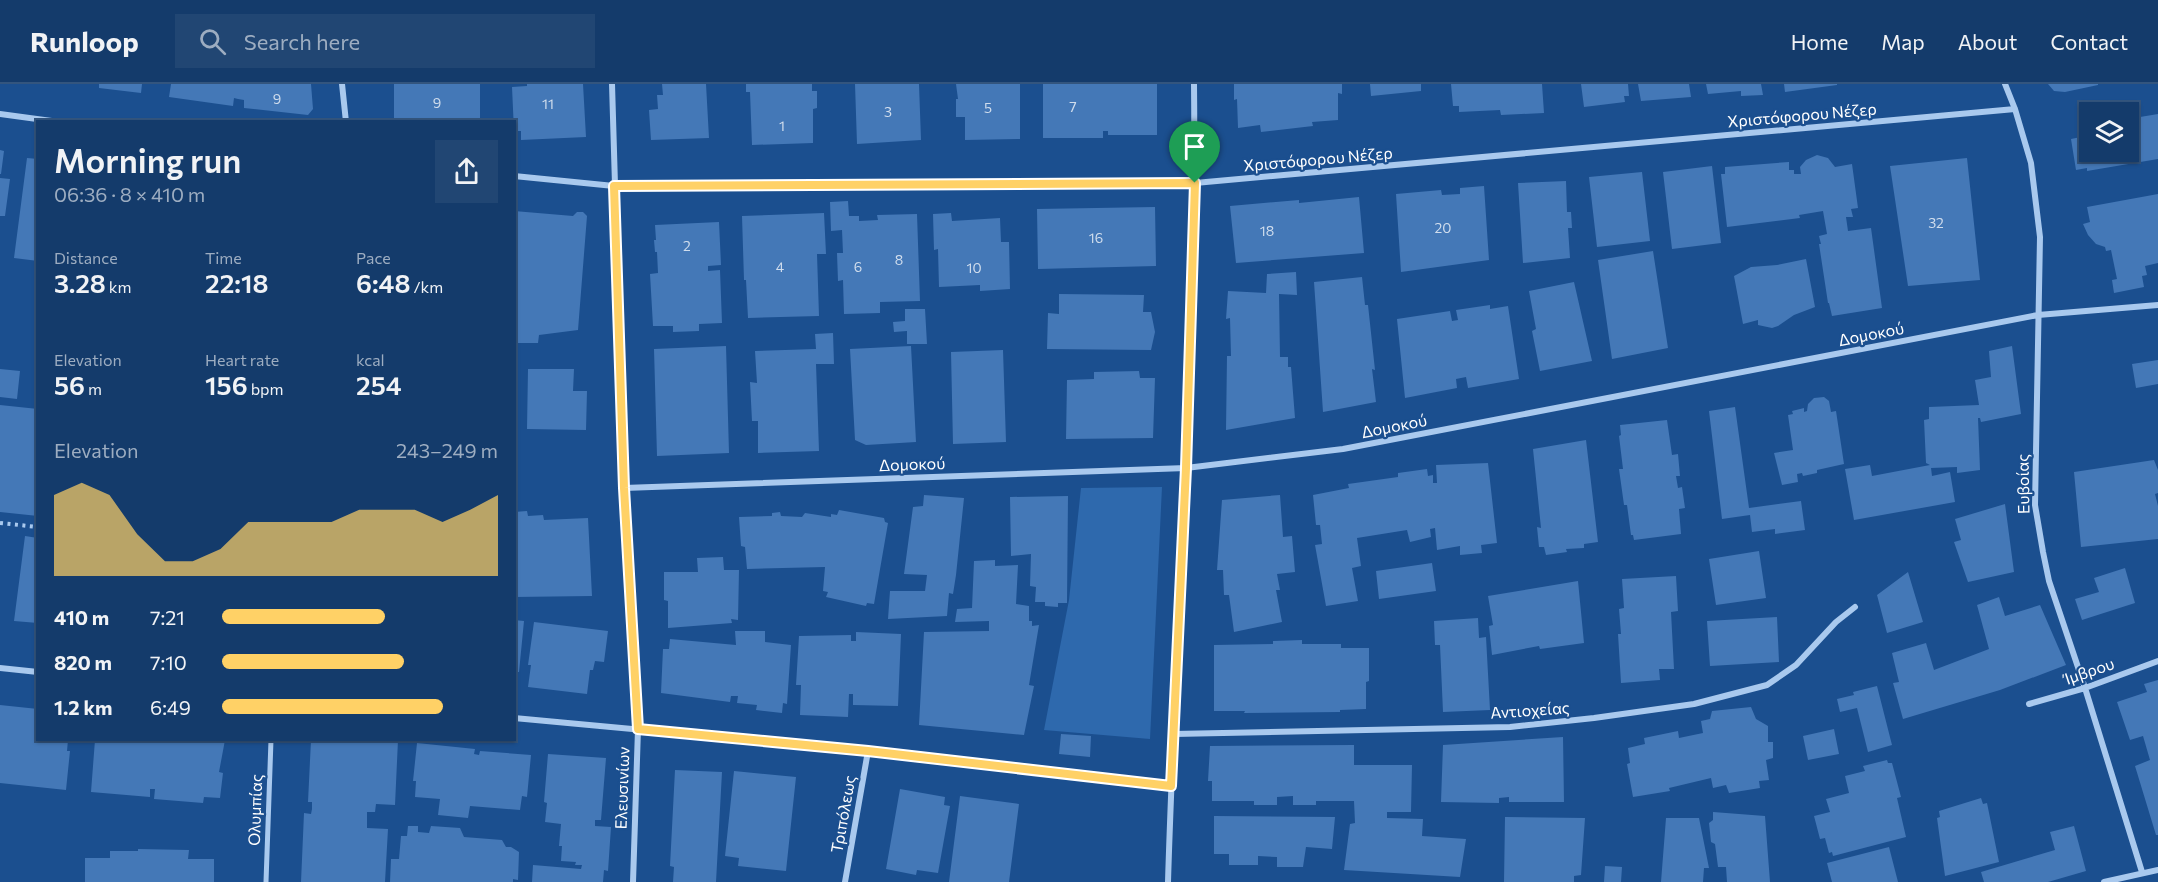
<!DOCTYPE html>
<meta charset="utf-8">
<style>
:root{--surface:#143b6b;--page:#214673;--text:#f1f3f6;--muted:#9dadc1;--line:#33557e;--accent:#ffd166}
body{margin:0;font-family:Commissioner,sans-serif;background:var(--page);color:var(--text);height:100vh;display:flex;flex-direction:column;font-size:22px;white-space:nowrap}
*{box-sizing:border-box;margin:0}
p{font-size:20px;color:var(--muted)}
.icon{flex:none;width:33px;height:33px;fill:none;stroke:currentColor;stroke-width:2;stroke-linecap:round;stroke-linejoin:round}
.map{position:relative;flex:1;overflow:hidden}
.sheet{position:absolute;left:36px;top:36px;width:480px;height:621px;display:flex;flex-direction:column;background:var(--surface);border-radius:0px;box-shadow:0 2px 4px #0004,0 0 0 2px var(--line)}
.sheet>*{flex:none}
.tools{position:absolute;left:2079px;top:18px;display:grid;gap:12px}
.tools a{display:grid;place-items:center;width:60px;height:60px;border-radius:0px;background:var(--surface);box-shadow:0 2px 4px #0004,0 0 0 2px var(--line);font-size:30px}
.pin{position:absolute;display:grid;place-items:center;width:51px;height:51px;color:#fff;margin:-62px -26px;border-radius:50% 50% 50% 0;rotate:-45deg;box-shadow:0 0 6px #0007}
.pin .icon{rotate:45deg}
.round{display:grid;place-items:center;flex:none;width:63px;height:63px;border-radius:0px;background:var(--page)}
.headline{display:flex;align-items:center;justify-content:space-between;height:102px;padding:0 18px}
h1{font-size:33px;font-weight:600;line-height:45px}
.stats{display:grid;grid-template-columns:repeat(3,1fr);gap:9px;height:102px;padding:6px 18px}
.stats div{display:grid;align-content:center}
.stats b{font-size:26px;font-weight:600}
.stats small{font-size:16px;font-weight:400}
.stats p{font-size:16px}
.chart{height:168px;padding:12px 18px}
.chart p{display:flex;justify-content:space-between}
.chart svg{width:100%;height:108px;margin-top:6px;fill:var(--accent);opacity:.7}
ul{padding:0 18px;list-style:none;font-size:20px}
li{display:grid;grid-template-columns:96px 72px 1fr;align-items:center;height:45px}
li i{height:15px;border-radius:8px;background:var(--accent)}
header{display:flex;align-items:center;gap:36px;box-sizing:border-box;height:84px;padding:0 30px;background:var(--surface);border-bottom:2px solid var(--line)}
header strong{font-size:28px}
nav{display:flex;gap:33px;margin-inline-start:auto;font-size:21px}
.search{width:420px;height:54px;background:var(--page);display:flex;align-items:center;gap:15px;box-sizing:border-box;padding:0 21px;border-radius:0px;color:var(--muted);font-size:22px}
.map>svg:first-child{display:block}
</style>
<header>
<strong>Runloop</strong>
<div class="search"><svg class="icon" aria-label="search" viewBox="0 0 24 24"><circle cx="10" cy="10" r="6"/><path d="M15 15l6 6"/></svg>Search here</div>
<nav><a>Home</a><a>Map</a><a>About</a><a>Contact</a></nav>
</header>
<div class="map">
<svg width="2158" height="798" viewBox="0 0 2158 798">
<rect width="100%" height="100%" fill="#1b4f8f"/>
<path fill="#2e69ad" d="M 1162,403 L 1150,655 L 1044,646 L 1069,516 L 1081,404 Z"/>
<path fill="#4478b7" d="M 99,0 L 142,0 L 141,9 L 99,4 Z
M 171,0 L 311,0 L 313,25 L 308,31 L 244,24 L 244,16 L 238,15 L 234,14 L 233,22 L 169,13 Z
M 394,0 L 480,0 L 480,38 L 394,38 Z
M 527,0 L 583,0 L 586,53 L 521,56 L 521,47 L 514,47 L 512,3 L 527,2 Z
M 662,0 L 706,0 L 709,54 L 651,56 L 649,26 L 658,25 L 657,11 L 663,11 Z
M 746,0 L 812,0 L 812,7 L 817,7 L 817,24 L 813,25 L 813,59 L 752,61 L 750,8 L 746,8 Z
M 855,0 L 919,0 L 921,56 L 857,60 Z
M 956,0 L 1020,0 L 1020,55 L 965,56 L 965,33 L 956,33 L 956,15 L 958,15 Z
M 1043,0 L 1157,0 L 1157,51 L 1108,51 L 1108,47 L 1103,47 L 1103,54 L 1043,54 Z
M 1234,0 L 1342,0 L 1342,10 L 1338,9 L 1338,36 L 1312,38 L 1313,42 L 1261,48 L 1260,41 L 1238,44 L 1237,15 L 1234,16 Z
M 1370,0 L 1421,0 L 1421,7 L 1371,12 Z
M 1451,0 L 1542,0 L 1544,29 L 1501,31 L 1500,26 L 1459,28 L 1459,22 L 1453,22 Z
M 1581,0 L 1628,0 L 1629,12 L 1624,12 L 1625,18 L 1584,23 Z
M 1638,0 L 1689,0 L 1691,13 L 1641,17 Z
M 1706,0 L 1761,0 L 1763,11 L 1741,12 L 1741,7 L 1708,10 Z
M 1784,0 L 1837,0 L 1837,1 L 1785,8 Z
M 2048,0 L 2098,0 L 2098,1 L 2065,8 L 2054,7 Z
M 2158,30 L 2158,75 L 2087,87 L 2087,84 L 2076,86 L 2071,55 L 2081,53 L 2080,48 L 2090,47 L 2090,68 L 2128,68 L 2128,35 Z
M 0,66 L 4,67 L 1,90 L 0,90 Z
M 1817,71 L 1828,74 L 1835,83 L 1852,80 L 1858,124 L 1851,125 L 1853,133 L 1846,133 L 1848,147 L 1871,144 L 1882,224 L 1832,232 L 1829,219 L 1828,219 L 1819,160 L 1821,160 L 1819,152 L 1827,150 L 1823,127 L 1799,131 L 1800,134 L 1727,143 L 1721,90 L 1725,90 L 1725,83 L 1789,78 L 1789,86 L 1794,86 L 1794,90 L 1801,90 L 1800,83 L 1806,76 Z
M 27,74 L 38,75 L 38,177 L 14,174 Z
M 1967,74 L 1980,196 L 1908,202 L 1890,82 Z
M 1712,82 L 1721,159 L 1672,165 L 1663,88 Z
M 1642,88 L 1650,157 L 1597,163 L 1589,93 Z
M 0,94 L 10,95 L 5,132 L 0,132 Z
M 1566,97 L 1567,128 L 1571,128 L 1572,144 L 1568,144 L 1570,174 L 1523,179 L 1518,99 Z
M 1484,102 L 1489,176 L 1401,188 L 1396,110 L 1441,106 L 1442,111 L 1460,110 L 1460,104 Z
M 2158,110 L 2158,179 L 2145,182 L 2147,191 L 2142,192 L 2144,203 L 2114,209 L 2112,196 L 2117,195 L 2111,166 L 2106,167 L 2105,163 L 2096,160 L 2088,151 L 2083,140 L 2090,138 L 2087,123 Z
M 1359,113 L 1364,169 L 1236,179 L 1230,122 L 1299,116 L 1299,119 Z
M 848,117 L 849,132 L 859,132 L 859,137 L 878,136 L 877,131 L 917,130 L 920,217 L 880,218 L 880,229 L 844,230 L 843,196 L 838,197 L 837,169 L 843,169 L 842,146 L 831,147 L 830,118 Z
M 1155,123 L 1156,182 L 1038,185 L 1037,125 Z
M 514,127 L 573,132 L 577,128 L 583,128 L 587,132 L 578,246 L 539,251 L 538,259 L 514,259 Z
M 824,129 L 826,170 L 817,170 L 819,232 L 748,234 L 746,196 L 744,196 L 742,132 Z
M 951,129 L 952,137 L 1000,134 L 1001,158 L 1009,158 L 1010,205 L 980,207 L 980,201 L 939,203 L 938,165 L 934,166 L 933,130 Z
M 719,138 L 721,181 L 708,182 L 708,187 L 720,186 L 722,239 L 699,240 L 699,247 L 673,248 L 673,242 L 653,242 L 650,190 L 658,189 L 657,168 L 655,168 L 654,156 L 656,156 L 655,141 Z
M 1653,167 L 1668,264 L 1612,275 L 1598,176 Z
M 1806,175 L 1815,223 L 1794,231 L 1778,242 L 1772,244 L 1758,241 L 1758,236 L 1743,240 L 1734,192 L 1751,183 L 1777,181 Z
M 1296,188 L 1297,211 L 1279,210 L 1280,273 L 1288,273 L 1288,283 L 1291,283 L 1295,334 L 1226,346 L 1227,272 L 1231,272 L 1230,234 L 1226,235 L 1228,207 L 1266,209 L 1267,190 Z
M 1362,193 L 1365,221 L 1368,221 L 1375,286 L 1372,285 L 1376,318 L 1323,328 L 1314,198 Z
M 1574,198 L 1592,277 L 1540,287 L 1532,247 L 1536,245 L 1529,207 Z
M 1059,210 L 1144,211 L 1143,228 L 1151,228 L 1155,248 L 1151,266 L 1047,265 L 1048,229 L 1059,230 Z
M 1490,221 L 1490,225 L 1508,222 L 1519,295 L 1468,304 L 1466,293 L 1456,295 L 1457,304 L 1405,314 L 1397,235 L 1450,227 L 1452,237 L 1458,236 L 1456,226 Z
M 905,225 L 925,225 L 927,260 L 907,260 L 907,247 L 894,248 L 893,238 L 905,237 Z
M 833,249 L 834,280 L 816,280 L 819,367 L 758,369 L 758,337 L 752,337 L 750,298 L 757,299 L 755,267 L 816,265 L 815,250 Z
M 726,262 L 729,369 L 657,372 L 654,265 Z
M 911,262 L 916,358 L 866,361 L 855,356 L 850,265 Z
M 2012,262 L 2021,330 L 1981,338 L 1980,334 L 1978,334 L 1980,386 L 1957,389 L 1957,383 L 1931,384 L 1932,392 L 1950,388 L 1955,418 L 1854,436 L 1845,385 L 1870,381 L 1872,392 L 1930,381 L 1926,379 L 1924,336 L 1929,335 L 1929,323 L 1979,321 L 1975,296 L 1991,293 L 1989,267 Z
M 1003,266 L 1006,358 L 953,360 L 951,268 Z
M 2158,276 L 2158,300 L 2136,304 L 2132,280 Z
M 0,285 L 20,287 L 17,315 L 0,313 Z
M 528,285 L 574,285 L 573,307 L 587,307 L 586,346 L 527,345 Z
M 1139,287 L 1140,294 L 1155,294 L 1153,354 L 1066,355 L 1067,296 L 1094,295 L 1094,288 Z
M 1824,313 L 1829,317 L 1831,328 L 1836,327 L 1844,380 L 1817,386 L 1817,389 L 1803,392 L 1802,389 L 1797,390 L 1798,398 L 1782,401 L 1774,369 L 1793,366 L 1788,331 L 1793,330 L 1792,327 L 1804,324 L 1804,328 L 1807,327 L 1808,320 L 1814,314 Z
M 0,321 L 38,325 L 38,432 L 0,428 Z
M 1735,323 L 1749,424 L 1801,417 L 1805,446 L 1775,450 L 1775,445 L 1752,448 L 1750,431 L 1722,435 L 1709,327 Z
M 1667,336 L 1672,371 L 1678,370 L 1680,392 L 1676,392 L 1678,404 L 1682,403 L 1685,424 L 1679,425 L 1681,450 L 1634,456 L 1633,451 L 1631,451 L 1627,421 L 1624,421 L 1619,385 L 1623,385 L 1619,352 L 1621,351 L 1620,341 Z
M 1586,356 L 1598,458 L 1584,460 L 1584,464 L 1566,465 L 1567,468 L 1546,471 L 1544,463 L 1539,463 L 1537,443 L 1541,444 L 1533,365 Z
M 2154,376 L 2158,386 L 2158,409 L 2155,410 L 2158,422 L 2158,455 L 2081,463 L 2074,388 Z
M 1488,379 L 1497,459 L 1481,461 L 1482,469 L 1460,471 L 1460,462 L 1437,466 L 1435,444 L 1430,445 L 1431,453 L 1410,458 L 1407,446 L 1357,454 L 1361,482 L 1352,484 L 1358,517 L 1326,522 L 1315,461 L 1322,460 L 1320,441 L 1316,441 L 1313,411 L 1349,404 L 1348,400 L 1398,393 L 1398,389 L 1427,385 L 1428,392 L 1433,391 L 1433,399 L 1437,399 L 1436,381 Z
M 924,411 L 964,414 L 956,491 L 953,510 L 949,509 L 947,532 L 888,535 L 890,507 L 925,507 L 927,491 L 904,490 L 913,423 L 923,422 Z
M 1280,411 L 1283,453 L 1292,452 L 1295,488 L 1277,490 L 1280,506 L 1276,506 L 1282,538 L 1234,548 L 1229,511 L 1224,511 L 1223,486 L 1217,486 L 1222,416 Z
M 1068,412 L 1067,519 L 1058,519 L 1058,523 L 1045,522 L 1045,518 L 1035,518 L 1036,503 L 1030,502 L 1031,470 L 1011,472 L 1010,413 Z
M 2005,420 L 2014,488 L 1968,498 L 1954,458 L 1961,456 L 1955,435 Z
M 839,426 L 884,434 L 885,438 L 888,439 L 874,520 L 867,519 L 866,522 L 826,513 L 828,508 L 823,507 L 825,483 L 747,485 L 745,463 L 741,462 L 739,433 L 772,432 L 772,429 L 780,428 L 781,432 L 802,433 L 805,429 L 831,433 L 831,430 L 837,431 Z
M 527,427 L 528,432 L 543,431 L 544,436 L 588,434 L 592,512 L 514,513 L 514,428 Z
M 25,452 L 38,454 L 38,539 L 14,537 Z
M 1759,467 L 1766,514 L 1716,521 L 1709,475 Z
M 723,473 L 724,486 L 739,486 L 738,536 L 731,535 L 732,539 L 668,544 L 668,517 L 664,516 L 664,488 L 698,488 L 697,474 Z
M 995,476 L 995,482 L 1018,481 L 1016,520 L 1029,522 L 1029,537 L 1032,537 L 1032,542 L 1039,541 L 1029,601 L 1034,602 L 1024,651 L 919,641 L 924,548 L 989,547 L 989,537 L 955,538 L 957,525 L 972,524 L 974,477 Z
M 1432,479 L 1436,507 L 1379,515 L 1376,487 Z
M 2125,484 L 2135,519 L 2082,536 L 2075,515 L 2099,508 L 2094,494 Z
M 1908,488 L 1923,538 L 1887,549 L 1877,511 Z
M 1676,492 L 1678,527 L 1671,528 L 1674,585 L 1659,585 L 1660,596 L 1621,599 L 1618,550 L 1621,550 L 1619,525 L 1624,524 L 1622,495 Z
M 1578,497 L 1584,559 L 1540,565 L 1539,562 L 1492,571 L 1489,542 L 1493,541 L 1488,512 Z
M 1999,513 L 2005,532 L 2040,521 L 2066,581 L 2000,606 L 1903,635 L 1893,599 L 1899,598 L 1892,569 L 1926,559 L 1934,586 L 1989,565 L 1977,521 Z
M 1777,533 L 1779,578 L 1710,582 L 1707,537 Z
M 1478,534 L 1479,554 L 1486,553 L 1490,626 L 1443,628 L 1440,561 L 1435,561 L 1434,537 Z
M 514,536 L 524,537 L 519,588 L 514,588 Z
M 534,538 L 608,547 L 604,578 L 595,577 L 593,586 L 590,586 L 587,610 L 528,603 L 531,581 L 528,581 Z
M 735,547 L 765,547 L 765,558 L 791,561 L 787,620 L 783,619 L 782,629 L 756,626 L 757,621 L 737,619 L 738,612 L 731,612 L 730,618 L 661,609 L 663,565 L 669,565 L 670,555 L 736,561 Z
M 856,548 L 901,550 L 898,622 L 853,621 L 853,610 L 849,610 L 848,633 L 800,631 L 801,601 L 796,601 L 799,552 L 851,551 L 851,557 L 856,557 Z
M 1302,556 L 1302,560 L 1341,560 L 1341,564 L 1369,564 L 1369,597 L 1366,598 L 1366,625 L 1340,626 L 1340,628 L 1244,629 L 1245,627 L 1214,627 L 1214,561 L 1273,560 L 1273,557 Z
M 2158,596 L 2158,751 L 2156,751 L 2135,682 L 2150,676 L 2143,652 L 2130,656 L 2117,618 L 2147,608 L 2144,600 Z
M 1877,602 L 1892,661 L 1868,668 L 1857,624 L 1840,628 L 1837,615 L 1854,611 L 1853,608 Z
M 0,621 L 38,625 L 38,656 L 68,656 L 67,667 L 70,667 L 66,706 L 0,699 Z
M 1751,623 L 1756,635 L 1768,642 L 1768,658 L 1773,658 L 1773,674 L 1766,676 L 1769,696 L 1759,697 L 1760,704 L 1729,709 L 1726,701 L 1713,704 L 1711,694 L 1669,704 L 1670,707 L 1633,713 L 1627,680 L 1630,679 L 1628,664 L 1645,660 L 1644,654 L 1678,647 L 1679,654 L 1703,649 L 1701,637 L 1710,635 L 1712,627 Z
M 1834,645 L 1839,670 L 1808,676 L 1803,652 Z
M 1061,650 L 1091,652 L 1090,673 L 1059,670 Z
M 1563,653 L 1564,718 L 1509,718 L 1509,713 L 1499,714 L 1499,719 L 1441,718 L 1443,661 Z
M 95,656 L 225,656 L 219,688 L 223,689 L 220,714 L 204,713 L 203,719 L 154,715 L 155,705 L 150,705 L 150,713 L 91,708 Z
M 311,656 L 398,656 L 395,721 L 376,720 L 375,728 L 367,728 L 367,744 L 388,745 L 385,798 L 301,798 L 304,729 L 311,730 L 312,725 L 312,718 L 308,718 Z
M 417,659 L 475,665 L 474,670 L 479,671 L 480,667 L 531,671 L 527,713 L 522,712 L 520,726 L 470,722 L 468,734 L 438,731 L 440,715 L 415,713 L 416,697 L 413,697 Z
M 1354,661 L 1354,681 L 1412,681 L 1411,728 L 1387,728 L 1387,734 L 1423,735 L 1422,752 L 1466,755 L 1460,793 L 1344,786 L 1350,740 L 1355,739 L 1354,717 L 1316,717 L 1316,721 L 1293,721 L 1293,712 L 1277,713 L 1277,721 L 1254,721 L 1254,717 L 1212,717 L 1212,697 L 1208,697 L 1210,662 Z
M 548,670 L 606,674 L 601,736 L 595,736 L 595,742 L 611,743 L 608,787 L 604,786 L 603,798 L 532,798 L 533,781 L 581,785 L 582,781 L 575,781 L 576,778 L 561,777 L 562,762 L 559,762 L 561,740 L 545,738 L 547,719 L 544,718 Z
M 1887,676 L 1888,679 L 1892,679 L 1901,713 L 1897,714 L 1906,753 L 1833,772 L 1832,768 L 1829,769 L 1825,754 L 1820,755 L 1814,732 L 1830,728 L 1826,715 L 1849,709 L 1845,692 L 1865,687 L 1863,682 Z
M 675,686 L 722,688 L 716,798 L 673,798 L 674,783 L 670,782 Z
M 734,687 L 796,693 L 786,787 L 738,782 L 739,774 L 725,772 Z
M 900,705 L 945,713 L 944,721 L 950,722 L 938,789 L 917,786 L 916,791 L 886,785 Z
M 960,712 L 1019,720 L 1009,798 L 949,798 Z
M 1981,714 L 1983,720 L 1987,719 L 1999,778 L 1945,792 L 1937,734 L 1940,733 L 1939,727 Z
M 1713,728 L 1765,732 L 1770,798 L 1727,798 L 1726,783 L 1718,783 L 1715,760 L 1711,758 L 1709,739 L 1713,736 Z
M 1214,732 L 1335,733 L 1332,765 L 1306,763 L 1303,783 L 1277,783 L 1277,773 L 1258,772 L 1258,781 L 1229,781 L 1229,770 L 1214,770 Z
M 1505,733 L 1585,734 L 1581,791 L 1574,792 L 1574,798 L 1504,798 Z
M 1666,734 L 1699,734 L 1709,784 L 1704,784 L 1703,798 L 1661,798 Z
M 408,742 L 418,742 L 418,748 L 429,749 L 431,742 L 460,744 L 464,753 L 502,756 L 506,763 L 511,763 L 519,768 L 518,796 L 513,795 L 513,798 L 390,798 L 391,775 L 399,775 L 401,752 L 407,752 Z
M 2074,742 L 2086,787 L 2048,798 L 1984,798 L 1981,788 L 2055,766 L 2050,748 Z
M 1889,763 L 1898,798 L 1832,798 L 1827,779 Z
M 138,765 L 189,766 L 188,775 L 214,775 L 214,798 L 85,798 L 85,774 L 110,774 L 110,767 L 138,767 Z
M 1605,782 L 1622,783 L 1621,798 L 1604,798 Z"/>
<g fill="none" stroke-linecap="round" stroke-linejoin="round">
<path stroke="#a9c9ee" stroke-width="4" stroke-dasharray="3 4.5" stroke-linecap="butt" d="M 0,439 L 38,443"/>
<path stroke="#a9c9ee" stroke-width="5" d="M 266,798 L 271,656"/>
<path stroke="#a9c9ee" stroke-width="6" d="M 342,0 L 346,38
M 612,0 L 624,404 L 638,645 L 633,798
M 2005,0 L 2015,25 L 2031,79 L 2040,153 L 2035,421 L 2043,468 L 2049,497 L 2085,604 L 2142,788
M 0,30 L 59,38
M 514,92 L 614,102 L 1195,99 L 2015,25
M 624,404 L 1186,384 L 1343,365 L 2038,231 L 2158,221
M 0,584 L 38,588
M 2029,620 L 2085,604 L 2158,577
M 514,634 L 868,667 L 1171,702
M 1174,650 L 1510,643 L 1594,634 L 1694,620 L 1767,601 L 1796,581 L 1836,538 L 1855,523
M 845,798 L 868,667
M 1168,798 C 1176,532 1197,266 1194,0
M 2104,798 L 2158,786"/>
</g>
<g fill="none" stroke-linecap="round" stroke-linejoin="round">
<defs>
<path id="route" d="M 1195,99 L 1186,384 L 1171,702 L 868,667 L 638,645 L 624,404 L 614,102 Z"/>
</defs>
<use href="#route" stroke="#fff" stroke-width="12"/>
<use href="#route" stroke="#ffd166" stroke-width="8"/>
</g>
<g text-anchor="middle" stroke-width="4.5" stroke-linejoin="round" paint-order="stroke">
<g font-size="14" fill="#d0dded">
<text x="277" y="20">9</text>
<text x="437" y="24">9</text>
<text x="548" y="25">11</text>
<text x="1073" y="28">7</text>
<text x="988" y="29">5</text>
<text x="888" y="33">3</text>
<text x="782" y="47">1</text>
<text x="1936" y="144">32</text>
<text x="1443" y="149">20</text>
<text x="1267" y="152">18</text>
<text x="1096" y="159">16</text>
<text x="687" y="167">2</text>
<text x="899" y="181">8</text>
<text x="780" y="188">4</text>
<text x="858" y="188">6</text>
<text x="974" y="189">10</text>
</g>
<g font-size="16" fill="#fff" stroke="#1b4f8f">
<text transform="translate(1802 31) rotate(-5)" y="6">Χριστόφορου Νέζερ</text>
<text transform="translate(1318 75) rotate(-5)" y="6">Χριστόφορου Νέζερ</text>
<text transform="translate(1871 250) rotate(-11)" y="6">Δομοκού</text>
<text transform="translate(1394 342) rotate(-11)" y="6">Δομοκού</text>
<text transform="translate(912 380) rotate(-2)" y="6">Δομοκού</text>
<text transform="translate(2023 400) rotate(-91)" y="6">Ευβοίας</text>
<text transform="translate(2089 587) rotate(-19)" y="6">Ίμβρου</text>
<text transform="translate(1530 626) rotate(-4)" y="6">Αντιοχείας</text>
<text transform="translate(622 704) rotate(-88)" y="6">Ελευσινίων</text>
<text transform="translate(255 726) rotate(-88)" y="6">Ολυμπίας</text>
<text transform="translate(843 730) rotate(-80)" y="6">Τριπόλεως</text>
</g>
</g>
</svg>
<div class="tools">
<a><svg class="icon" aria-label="layers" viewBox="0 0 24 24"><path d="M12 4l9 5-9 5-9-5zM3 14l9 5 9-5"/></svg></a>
</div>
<div class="pin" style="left:1195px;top:99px;background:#1e9e55"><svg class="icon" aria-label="arrive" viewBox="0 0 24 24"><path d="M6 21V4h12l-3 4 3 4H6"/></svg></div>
<section class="sheet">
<div class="headline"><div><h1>Morning run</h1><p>06:36 · 8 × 410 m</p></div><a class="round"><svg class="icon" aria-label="share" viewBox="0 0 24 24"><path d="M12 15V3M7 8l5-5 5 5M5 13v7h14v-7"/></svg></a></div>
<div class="stats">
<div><p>Distance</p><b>3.28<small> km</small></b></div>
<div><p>Time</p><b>22:18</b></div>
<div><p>Pace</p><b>6:48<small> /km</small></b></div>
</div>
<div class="stats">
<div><p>Elevation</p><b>56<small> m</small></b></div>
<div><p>Heart rate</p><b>156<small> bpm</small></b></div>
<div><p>kcal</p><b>254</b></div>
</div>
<div class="chart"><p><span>Elevation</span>243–249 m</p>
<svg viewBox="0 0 160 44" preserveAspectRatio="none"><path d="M0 44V11L10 6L20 11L30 27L40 38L50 38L60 33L70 22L80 22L90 22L100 22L110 17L120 17L130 17L140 22L150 17L160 11V44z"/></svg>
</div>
<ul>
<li><b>410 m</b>7:21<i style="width:59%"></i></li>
<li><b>820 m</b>7:10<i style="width:66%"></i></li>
<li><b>1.2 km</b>6:49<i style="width:80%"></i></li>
</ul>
</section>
</div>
